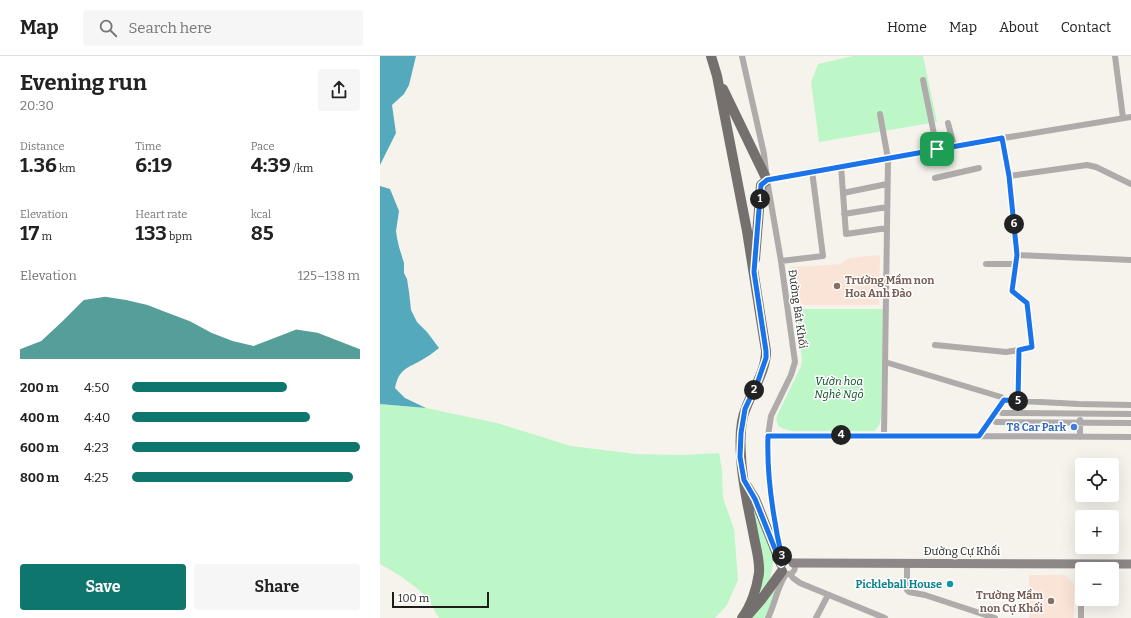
<!DOCTYPE html>
<meta charset="utf-8">
<style>
:root{--surface:#fff;--page:#f6f6f6;--text:#222;--muted:#767676;--line:#e0e0e0;--accent:#0f766e}
body{margin:0;font-family:Bitter,serif;background:var(--page);color:var(--text);height:100vh;display:flex;flex-direction:column;font-size:15px;white-space:nowrap}
*{box-sizing:border-box;margin:0}
p{font-size:13px;color:var(--muted)}
.icon{flex:none;width:22px;height:22px;fill:none;stroke:currentColor;stroke-width:2;stroke-linecap:round;stroke-linejoin:round}
.map{position:relative;flex:1;overflow:hidden}
.sheet{display:flex;flex-direction:column;background:var(--surface);width:380px}
.sheet>*{flex:none}
.buttons{position:absolute;left:695px;top:402px;display:grid;gap:8px}
.buttons a{display:grid;place-items:center;width:44px;height:44px;border-radius:4px;background:var(--surface);box-shadow:0 4px 16px #0002;font-size:20px}
.scale{position:absolute;left:12px;bottom:10px;width:97px;box-sizing:border-box;padding-left:4px;border:2px solid #1d1d1a;border-top:0;font-size:11px;line-height:14px;white-space:nowrap;color:#1d1d1a;-webkit-text-stroke:3px #fff;paint-order:stroke}
.pin{position:absolute;display:grid;place-items:center;width:34px;height:34px;color:#fff;margin:-17px;border-radius:8px;box-shadow:0 2px 6px #0006}
.km{position:absolute;width:20px;height:20px;margin:-10px;border-radius:50%;background:#222;color:#fff;font-size:11px;line-height:20px;text-align:center}
.round{display:grid;place-items:center;flex:none;width:42px;height:42px;border-radius:4px;background:var(--page)}
.overview{display:flex;align-items:center;justify-content:space-between;height:68px;padding:0 20px}
h1{font-size:22px;font-weight:700;line-height:30px}
.figures{display:grid;grid-template-columns:repeat(3,1fr);gap:6px;height:68px;padding:4px 20px}
.figures div{display:grid;align-content:center}
.figures b{font-size:20px;font-weight:700}
.figures small{font-size:11px;font-weight:400}
.figures p{font-size:11px}
.chart{height:112px;padding:8px 20px}
.chart p{display:flex;justify-content:space-between}
.chart svg{width:100%;height:72px;margin-top:4px;fill:var(--accent);opacity:.7}
.primary-button{display:flex;gap:8px;margin-top:auto;padding:8px 20px}
.primary-button a{flex:1;height:46px;border-radius:4px;background:var(--accent);color:#fff;font-size:16px;font-weight:700;line-height:46px;text-align:center}
.primary-button a+a{background:var(--page);color:var(--text)}
ul{padding:0 20px;list-style:none;font-size:13px}
li{display:grid;grid-template-columns:64px 48px 1fr;align-items:center;height:30px}
li i{height:10px;border-radius:5px;background:var(--accent)}
header{display:flex;align-items:center;gap:24px;box-sizing:border-box;height:56px;padding:0 20px;background:var(--surface);border-bottom:1px solid var(--line)}
header strong{font-size:19px}
nav{display:flex;gap:22px;margin-inline-start:auto;font-size:14px}
.search{width:280px;height:36px;background:var(--page);display:flex;align-items:center;gap:10px;box-sizing:border-box;padding:0 14px;border-radius:4px;color:var(--muted);font-size:15px}
main{display:flex;flex:1;min-height:0}
.map>svg:first-child{display:block}
</style>
<header>
<strong>Map</strong>
<div class="search"><svg class="icon" aria-label="search" viewBox="0 0 24 24"><circle cx="10" cy="10" r="6"/><path d="M15 15l6 6"/></svg>Search here</div>
<nav><a>Home</a><a>Map</a><a>About</a><a>Contact</a></nav>
</header>
<main>
<section class="sheet">
<div class="overview"><div><h1>Evening run</h1><p>20:30</p></div><a class="round"><svg class="icon" aria-label="share" viewBox="0 0 24 24"><path d="M12 15V3M7 8l5-5 5 5M5 13v7h14v-7"/></svg></a></div>
<div class="figures">
<div><p>Distance</p><b>1.36<small> km</small></b></div>
<div><p>Time</p><b>6:19</b></div>
<div><p>Pace</p><b>4:39<small> /km</small></b></div>
</div>
<div class="figures">
<div><p>Elevation</p><b>17<small> m</small></b></div>
<div><p>Heart rate</p><b>133<small> bpm</small></b></div>
<div><p>kcal</p><b>85</b></div>
</div>
<div class="chart"><p><span>Elevation</span>125–138 m</p>
<svg viewBox="0 0 160 44" preserveAspectRatio="none"><path d="M0 44V38L10 33L20 21L30 8L40 6L50 8L60 11L70 16L80 21L90 28L100 33L110 36L120 31L130 26L140 28L150 33L160 38V44z"/></svg>
</div>
<ul>
<li><b>200 m</b>4:50<i style="width:68%"></i></li>
<li><b>400 m</b>4:40<i style="width:78%"></i></li>
<li><b>600 m</b>4:23<i style="width:100%"></i></li>
<li><b>800 m</b>4:25<i style="width:97%"></i></li>
</ul>
<div class="primary-button"><a>Save</a><a>Share</a></div>
</section>
<div class="map">
<svg width="751" height="562" viewBox="0 0 751 562">
<rect width="100%" height="100%" fill="#f5f3ec"/>
<path fill="#fae4d7" d="M 500,199 L 499,249 L 417,249 L 411,211 L 461,208 L 469,202 Z
M 649,519 L 685,519 L 694,528 L 694,562 L 649,562 Z"/>
<path fill="#bdf7c8" d="M 473,0 L 543,0 L 557,66 L 439,86 L 431,26 L 438,8 Z
M 415,253 L 503,253 L 501,362 L 499,370 L 494,375 L 412,375 L 404,373 L 398,370 L 396,362 L 421,310 L 422,305 L 419,274 Z
M 0,348 L 46,352 L 117,367 L 191,390 L 256,398 L 302,399 L 339,397 L 342,414 L 343,442 L 354,473 L 358,524 L 347,549 L 335,562 L 59,562 C 55,556 52,549 48,543 C 36,529 16,517 0,508 Z
M 371,443 L 394,502 L 390,524 L 371,548 L 377,534 Z
M 397,531 L 388,555 L 384,562 L 369,562 L 392,534 Z"/>
<path fill="#54a9bd" d="M 0,0 L 36,0 L 29,29 L 24,38 L 12,49 L 16,77 L 0,109 Z
M 0,130 L 10,133 L 19,155 L 16,175 L 17,182 L 19,191 L 24,207 L 24,217 L 27,223 L 29,236 L 31,254 L 37,266 L 47,276 L 59,292 C 53,297 47,301 40,305 C 25,313 19,314 15,332 L 25,342 L 46,352 L 0,348 Z"/>
<g fill="none" stroke-linecap="round" stroke-linejoin="round">
<path stroke="#aeabaa" stroke-width="6" d="M 362,0 L 384,98 L 387,124 L 401,205 L 415,306 L 411,319 L 391,360 L 388,380 L 387,398 L 392,447 L 401,497
M 735,0 L 743,62
M 543,24 L 557,93
M 500,58 L 508,103 L 504,380
M 568,67 L 574,90
M 622,82 L 629,120 L 637,199 L 632,235 L 647,247 L 652,291 L 639,294 L 638,345
M 461,110 L 466,178 L 507,172
M 629,120 L 707,109 L 716,111 L 751,128
M 555,122 L 599,112
M 387,124 L 432,115 L 508,103 L 557,93 L 751,61
M 463,137 L 507,128
M 464,158 L 507,151
M 637,199 L 751,204
M 401,205 L 443,200 L 432,115
M 606,208 L 635,208
M 555,289 L 626,296 L 639,294
M 505,306 L 621,341 L 624,344
M 624,344 L 699,348 L 751,349
M 622,357 L 751,358
M 700,364 L 700,381
M 616,366 L 751,367
M 388,380 L 599,380 L 751,381
M 599,380 L 624,344
M401 511a7 7 0 1 1 14 0a7 7 0 1 1-14 0Z
M 527,507 L 527,534 L 529,536 L 545,539 L 615,562
M 701,508 L 701,562
M 410,518 L 413,522 L 420,527 L 505,562
M 388,562 C 395,548 397,531 406,518
M 436,562 L 448,539"/>
<path stroke="#8d8787" stroke-width="9" d="M 413,507 L 751,508"/>
<path stroke="#756f6d" stroke-width="10" d="M 331,0 L 337,20 L 367,175 L 386,295 C 386,315 373,333 366,352 C 360,365 360,385 361,400 C 362,427 369,454 374,481 C 376,492 380,505 379,517 C 377,532 371,550 362,562
M 343,33 L 387,124 L 381,129 L 375,203
M 367,430 L 375,443 L 401,508
M 368,559 L 381,544 L 402,515"/>
</g>
<g fill="none" stroke-linecap="round" stroke-linejoin="round">
<defs>
<path id="route" d="M 622,82 L 629,120 L 637,199 L 632,235 L 647,247 L 652,291 L 639,294 L 638,345 L 624,344 L 599,380 L 388,380 C 387,409 390,438 395,466 C 397,479 399,492 404,505 L 401,508 L 375,443 L 364,424 L 360,401 L 361,377 L 365,353 L 378,325 L 386,302 L 386,295 L 374,216 L 381,129 L 387,124 Z"/>
</defs>
<use href="#route" stroke="#fff" stroke-width="8"/>
<use href="#route" stroke="#1a73e8" stroke-width="5"/>
</g>
<g fill="#8d6e63" stroke="#fff" stroke-width="1.5">
<circle cx="457" cy="230" r="4"/>
<circle cx="671" cy="545" r="4"/>
</g>
<circle fill="#3f7fe0" stroke="#fff" stroke-width="1.5" cx="694" cy="371" r="4"/>
<circle fill="#0f9aa8" stroke="#fff" stroke-width="1.5" cx="570" cy="528" r="4"/>
<g text-anchor="middle" stroke-width="3" stroke-linejoin="round" paint-order="stroke">
<g font-size="11" font-weight="bold" fill="#785e54" stroke="#fff" text-anchor="start">
<text x="465" y="228">Trường Mầm non<tspan x="465" dy="13">Hoa Anh Đào</tspan></text>
<text x="663" y="543" text-anchor="end">Trường Mầm<tspan x="663" dy="13">non Cự Khối</tspan></text>
</g>
<g font-size="11" fill="#1d1d1a" stroke="#fff">
<text transform="translate(418 253) rotate(82)" y="4">Đường Bát Khối</text>
<text x="582" y="499">Đường Cự Khối</text>
</g>
<g font-size="11" font-style="italic" fill="#04481f" stroke="#fff">
<text x="459" y="329">Vườn hoa<tspan x="459" dy="13">Nghè Ngô</tspan></text>
</g>
<g font-size="11" font-weight="bold" fill="#366cbe" stroke="#fff" text-anchor="end">
<text x="686" y="375">T8 Car Park</text>
</g>
<g font-size="11" font-weight="bold" fill="#0d838f" stroke="#fff" text-anchor="end">
<text x="562" y="532">Pickleball House</text>
</g>
</g>
</svg>
<div class="buttons">
<a><svg class="icon" aria-label="locate" viewBox="0 0 24 24"><circle cx="12" cy="12" r="6"/><path d="M12 2v4M12 18v4M2 12h4M18 12h4"/></svg></a>
<a>+</a>
<a>−</a>
</div>
<div class="scale">100 m</div>
<div class="pin" style="left:557px;top:93px;background:#1e9e55"><svg class="icon" aria-label="arrive" viewBox="0 0 24 24"><path d="M6 21V4h12l-3 4 3 4H6"/></svg></div>
<b class="km" style="left:380px;top:143px">1</b>
<b class="km" style="left:374px;top:334px">2</b>
<b class="km" style="left:402px;top:500px">3</b>
<b class="km" style="left:461px;top:379px">4</b>
<b class="km" style="left:638px;top:345px">5</b>
<b class="km" style="left:634px;top:168px">6</b>
</div>
</main>
